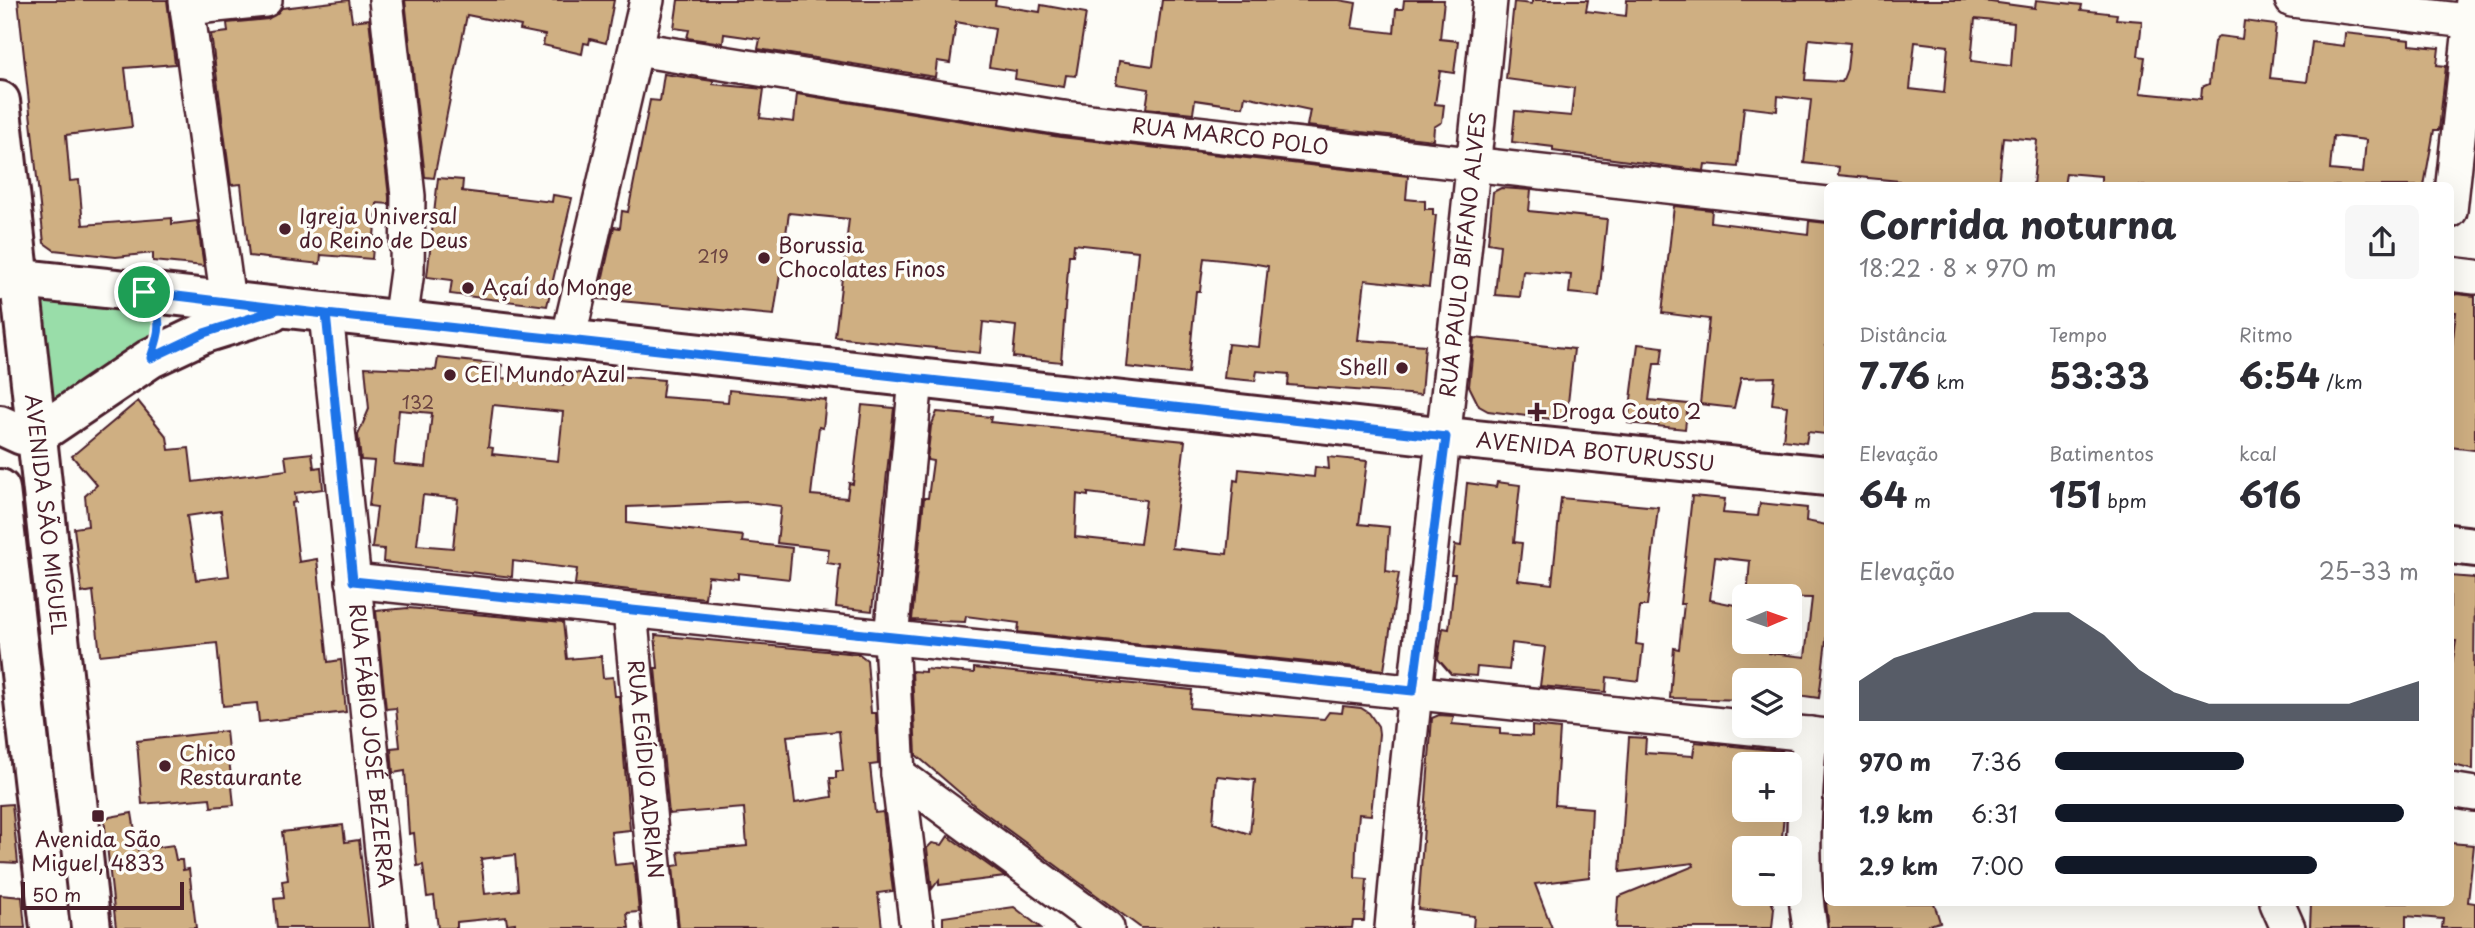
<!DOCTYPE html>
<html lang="pt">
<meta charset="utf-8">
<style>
:root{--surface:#fff;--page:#f7f7f7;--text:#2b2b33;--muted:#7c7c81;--accent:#111827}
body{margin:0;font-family:"Playpen Sans",sans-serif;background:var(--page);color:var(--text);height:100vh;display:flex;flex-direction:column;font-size:26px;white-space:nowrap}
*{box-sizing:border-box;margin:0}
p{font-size:23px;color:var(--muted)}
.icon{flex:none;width:38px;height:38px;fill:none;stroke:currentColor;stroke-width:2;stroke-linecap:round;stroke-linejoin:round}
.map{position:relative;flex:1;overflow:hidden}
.drawer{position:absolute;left:1824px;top:182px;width:630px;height:724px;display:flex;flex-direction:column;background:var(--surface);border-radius:10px;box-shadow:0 7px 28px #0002}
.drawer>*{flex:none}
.needle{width:46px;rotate:88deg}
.buttons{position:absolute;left:1732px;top:584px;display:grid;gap:14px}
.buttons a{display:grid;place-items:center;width:70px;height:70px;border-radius:10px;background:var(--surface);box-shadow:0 7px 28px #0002;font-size:35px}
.scale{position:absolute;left:21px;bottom:18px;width:163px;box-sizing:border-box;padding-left:7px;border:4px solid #4a1f2b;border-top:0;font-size:19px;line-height:24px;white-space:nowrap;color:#4a1f2b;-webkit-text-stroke:5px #fdfcf7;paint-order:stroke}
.pin{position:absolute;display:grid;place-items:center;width:60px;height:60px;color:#fff;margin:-30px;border:4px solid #fff;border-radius:50%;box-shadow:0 2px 7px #0007}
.round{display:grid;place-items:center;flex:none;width:74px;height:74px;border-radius:10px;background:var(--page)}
.head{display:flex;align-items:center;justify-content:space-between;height:119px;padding:0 35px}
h1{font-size:38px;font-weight:700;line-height:52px}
.metrics{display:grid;grid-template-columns:repeat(3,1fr);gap:10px;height:119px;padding:7px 35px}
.metrics div{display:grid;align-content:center}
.metrics b{font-size:35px;font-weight:700}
.metrics small{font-size:19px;font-weight:400}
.metrics p{font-size:19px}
.chart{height:196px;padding:14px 35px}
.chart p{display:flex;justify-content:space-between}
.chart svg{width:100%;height:126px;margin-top:7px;fill:var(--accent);opacity:.7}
ul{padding:0 35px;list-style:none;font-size:23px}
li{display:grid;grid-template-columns:112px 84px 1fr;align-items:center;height:52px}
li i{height:18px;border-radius:9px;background:var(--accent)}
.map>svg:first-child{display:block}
</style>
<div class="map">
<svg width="2475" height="928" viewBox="0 0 2475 928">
<rect width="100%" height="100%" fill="#fdfcf7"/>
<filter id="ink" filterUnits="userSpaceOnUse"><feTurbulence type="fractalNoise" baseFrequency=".0143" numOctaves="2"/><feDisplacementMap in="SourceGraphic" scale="14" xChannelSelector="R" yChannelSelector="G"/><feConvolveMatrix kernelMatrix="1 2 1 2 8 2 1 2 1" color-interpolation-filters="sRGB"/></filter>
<g filter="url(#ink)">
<path fill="#99dda9" stroke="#727e6a" stroke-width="2" d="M 29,289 L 143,297 L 157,316 L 149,346 L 44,423 Z"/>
<path fill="#cfaf82" stroke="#4a1f2b" stroke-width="2" fill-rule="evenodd" d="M 18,0 L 167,0 L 175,64 L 125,68 L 132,127 L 66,135 L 70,181 L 79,180 L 83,225 L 172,218 L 172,224 L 197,221 L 204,266 L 153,261 L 153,253 L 116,257 L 54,250 L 44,243 Z
M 349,0 L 352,21 L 369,19 L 389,197 L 389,204 L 377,203 L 372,259 L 321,255 L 320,264 L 249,256 L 241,184 L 231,185 L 211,34 L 228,32 L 227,23 L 268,19 L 282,8 Z
M 405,0 L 614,0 L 606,43 L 590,39 L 589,44 L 584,43 L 582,54 L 543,45 L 545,35 L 520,30 L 521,26 L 467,15 L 434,178 L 425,177 Z
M 678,0 L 996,0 L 995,5 L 1040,12 L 1041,5 L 1086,13 L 1076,76 L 1066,75 L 1064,87 L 1015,79 L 1016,71 L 989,67 L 995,29 L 956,22 L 950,63 L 937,61 L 935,77 L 758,49 L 760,39 L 724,34 L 723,43 L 687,38 L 689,30 L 674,28 Z
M 1162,0 L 1339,0 L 1356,3 L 1352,28 L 1394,33 L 1396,9 L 1403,9 L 1404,0 L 1444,0 L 1440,39 L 1458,41 L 1454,73 L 1440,71 L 1435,104 L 1444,105 L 1442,122 L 1434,127 L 1433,140 L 1307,126 L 1310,110 L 1245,96 L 1243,107 L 1195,100 L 1193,113 L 1146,108 L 1149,89 L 1116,84 L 1119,61 L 1153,66 Z
M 1532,0 L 1588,0 L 1586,11 L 1626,16 L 1627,0 L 1976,0 L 2035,8 L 2036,0 L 2082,5 L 2081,10 L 2117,14 L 2116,19 L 2142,21 L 2138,56 L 2145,57 L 2140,93 L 2201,99 L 2202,87 L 2209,84 L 2214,42 L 2219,36 L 2242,39 L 2244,21 L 2276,25 L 2270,78 L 2307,82 L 2312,42 L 2344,46 L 2345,33 L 2410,40 L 2410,45 L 2439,48 L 2437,65 L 2446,66 L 2439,130 L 2434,130 L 2424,186 L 2101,186 L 2101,176 L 2066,173 L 2064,186 L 2033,186 L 2037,140 L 2003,137 L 1998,186 L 1899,186 L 1899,181 L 1838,175 L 1839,167 L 1804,163 L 1811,100 L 1778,96 L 1777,111 L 1744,107 L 1738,167 L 1705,164 L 1704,171 L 1553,151 L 1553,147 L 1512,142 L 1515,111 L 1571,116 L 1574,88 L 1506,79 L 1514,2 L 1532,4 ZM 1975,19 L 2014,23 L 2011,66 L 1971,61 ZM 1809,39 L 1850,43 L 1847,69 L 1842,82 L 1805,80 ZM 1915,42 L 1948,46 L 1944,93 L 1910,89 ZM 2333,136 L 2366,140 L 2363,173 L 2330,170 Z
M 664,74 L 713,81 L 713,84 L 764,89 L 760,118 L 794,122 L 797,94 L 1060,137 L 1408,176 L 1406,199 L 1425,201 L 1425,209 L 1433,209 L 1433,215 L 1436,215 L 1429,287 L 1365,280 L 1358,340 L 1425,345 L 1421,395 L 1288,385 L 1289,374 L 1257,371 L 1255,381 L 1224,378 L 1228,344 L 1259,347 L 1268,266 L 1251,263 L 1204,258 L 1200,291 L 1196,291 L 1188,374 L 1127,367 L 1138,251 L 1074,244 L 1073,255 L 1069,255 L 1061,362 L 1013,357 L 1016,326 L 1000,324 L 983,322 L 980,353 L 835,337 L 849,219 L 789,213 L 774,315 L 598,299 L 614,227 L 620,228 L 622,211 L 628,212 L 650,100 L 660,101 Z
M 438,178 L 463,180 L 462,191 L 552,202 L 553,195 L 572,198 L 547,306 L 450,294 L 452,280 L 427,277 Z
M 1501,188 L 1531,190 L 1529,211 L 1607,219 L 1599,296 L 1569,293 L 1571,275 L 1523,271 L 1520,297 L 1495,295 L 1500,245 L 1488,243 L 1493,192 Z
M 1674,206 L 1712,210 L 1711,222 L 1808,234 L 1809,221 L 1827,223 L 1825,434 L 1808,432 L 1806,443 L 1783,440 L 1787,406 L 1772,404 L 1775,377 L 1741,378 L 1734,408 L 1700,404 L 1709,319 L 1662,313 Z
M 2456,294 L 2475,296 L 2475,450 L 2450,447 L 2450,365 L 2456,312 L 2450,312 L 2450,298 Z
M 1474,338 L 1574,349 L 1566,421 L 1488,411 L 1479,406 L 1469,386 Z
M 1638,344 L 1663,347 L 1661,364 L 1654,364 L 1649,400 L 1688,404 L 1685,429 L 1628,423 Z
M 438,358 L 502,365 L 501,378 L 566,385 L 567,372 L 664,380 L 662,397 L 728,402 L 729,390 L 826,400 L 823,428 L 819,427 L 811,495 L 847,498 L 849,483 L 853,484 L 862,405 L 894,408 L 872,611 L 836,607 L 840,565 L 827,563 L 829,549 L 777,543 L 781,506 L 748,502 L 627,507 L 627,523 L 743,536 L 742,542 L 792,548 L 789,579 L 738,573 L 738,579 L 708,576 L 705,598 L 575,584 L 577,569 L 513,561 L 512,577 L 383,562 L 384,549 L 372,548 L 377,507 L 369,506 L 374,461 L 361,460 L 358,435 L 369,409 L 365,367 L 436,370 ZM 493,405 L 563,412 L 558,461 L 492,454 L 493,448 L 488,447 ZM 399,410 L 432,413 L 426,467 L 394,464 ZM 423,495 L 458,499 L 453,548 L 417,545 Z
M 138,401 L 167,437 L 169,450 L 189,448 L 193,482 L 287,470 L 285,456 L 312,453 L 314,468 L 321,467 L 323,489 L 295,493 L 296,502 L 292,503 L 299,562 L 317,559 L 328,662 L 341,660 L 346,712 L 259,722 L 257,703 L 223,706 L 217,643 L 100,655 L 93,591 L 82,593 L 74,528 L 88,526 L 85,496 L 97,485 L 72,456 ZM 221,511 L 229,576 L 196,580 L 187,516 Z
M 937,412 L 991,417 L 990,422 L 1185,441 L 1172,548 L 1227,554 L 1234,480 L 1238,481 L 1239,469 L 1314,477 L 1315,467 L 1329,469 L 1328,457 L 1367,461 L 1359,524 L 1389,527 L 1386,571 L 1399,573 L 1384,670 L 1018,632 L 1019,623 L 966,616 L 965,622 L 912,620 L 924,498 L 928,498 L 933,461 L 927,460 L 931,426 ZM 1088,493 L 1146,500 L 1140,544 L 1075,537 L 1077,494 L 1088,496 Z
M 1497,482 L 1520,485 L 1514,542 L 1522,543 L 1518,580 L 1552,584 L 1561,498 L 1658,507 L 1647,606 L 1640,606 L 1636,644 L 1643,645 L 1639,681 L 1607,677 L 1606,692 L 1540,686 L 1545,647 L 1512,643 L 1509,670 L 1477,667 L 1476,676 L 1451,674 L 1438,659 L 1443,628 L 1449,629 L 1455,574 L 1451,574 L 1455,545 L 1461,546 L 1467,483 L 1496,487 Z
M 1692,496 L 1725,499 L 1723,513 L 1758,516 L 1760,503 L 1807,508 L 1806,521 L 1827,525 L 1827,632 L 1819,698 L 1790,694 L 1790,681 L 1745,681 L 1745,700 L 1670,698 L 1674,648 L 1679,649 L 1684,604 L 1680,604 ZM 1715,557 L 1750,561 L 1747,597 L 1812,598 L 1805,657 L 1769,653 L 1770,642 L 1745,642 L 1745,607 L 1710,600 Z
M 2450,576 L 2475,578 L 2473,770 L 2450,764 L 2450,675 L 2456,641 L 2450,641 Z
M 408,608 L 563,622 L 567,659 L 601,656 L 603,678 L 613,677 L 615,696 L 619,696 L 630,830 L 611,832 L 615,865 L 633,863 L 635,870 L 639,912 L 627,913 L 629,928 L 515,928 L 515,923 L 507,924 L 506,917 L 457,922 L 457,928 L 438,928 L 434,896 L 427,897 L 423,865 L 417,866 L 414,833 L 409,834 L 405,771 L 393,773 L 391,748 L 400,747 L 396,708 L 386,709 L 376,611 ZM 515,855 L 518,890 L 485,894 L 481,859 Z
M 655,635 L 859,654 L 867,660 L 871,713 L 876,713 L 878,764 L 870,765 L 875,813 L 883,812 L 893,891 L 878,893 L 882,928 L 679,928 L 673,866 L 680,865 L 678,852 L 747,846 L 744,808 L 669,814 L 655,668 L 658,668 ZM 839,731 L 843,771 L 836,771 L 836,778 L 830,778 L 832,797 L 795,803 L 787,736 Z
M 974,668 L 1192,690 L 1190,708 L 1324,719 L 1329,712 L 1342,713 L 1343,706 L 1361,708 L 1369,713 L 1378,726 L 1379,734 L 1371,815 L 1359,814 L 1356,847 L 1355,878 L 1367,879 L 1364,921 L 1353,921 L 1352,928 L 1141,928 L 974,805 L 916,755 L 912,671 L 925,672 L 925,669 L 974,673 ZM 1217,776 L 1255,780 L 1250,834 L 1213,823 Z
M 1439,715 L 1454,716 L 1452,724 L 1500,728 L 1500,734 L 1532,736 L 1532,726 L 1560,729 L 1555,805 L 1592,808 L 1589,877 L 1535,884 L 1552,928 L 1473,928 L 1474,916 L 1418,909 L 1432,718 Z
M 226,731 L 234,805 L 211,807 L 210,798 L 142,804 L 137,741 Z
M 1629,737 L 1646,738 L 1645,753 L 1693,756 L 1695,742 L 1782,751 L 1789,758 L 1788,765 L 1745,765 L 1745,810 L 1781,810 L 1781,814 L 1784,814 L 1781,849 L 1745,849 L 1745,894 L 1760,894 L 1762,899 L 1769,896 L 1774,908 L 1772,928 L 1616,928 L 1618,897 L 1694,866 L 1693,863 L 1620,872 Z
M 12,804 L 18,863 L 0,862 L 0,805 Z
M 132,813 L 138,850 L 173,845 L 176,860 L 182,860 L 183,870 L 189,869 L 196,928 L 116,928 L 104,818 Z
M 343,825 L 345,842 L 359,840 L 369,928 L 277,928 L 274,899 L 284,898 L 282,881 L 288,880 L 282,832 Z
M 948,836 L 977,857 L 1005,877 L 939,885 L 939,880 L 932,889 L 927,848 L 932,843 L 942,845 Z
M 2450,843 L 2474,845 L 2468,902 L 2475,903 L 2475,928 L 2442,928 L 2443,919 L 2406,916 L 2406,928 L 2310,928 L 2311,903 L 2450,903 Z
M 0,895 L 22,897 L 25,928 L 0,928 Z
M 1826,903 L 1934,903 L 1940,922 L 1917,928 L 1829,928 Z
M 1014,907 L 1041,928 L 943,928 L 943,917 Z"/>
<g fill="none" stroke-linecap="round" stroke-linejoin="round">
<defs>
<g id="minor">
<path d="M 186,0 L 228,301"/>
<path d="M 386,0 L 408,196 L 407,271 L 400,322"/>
<path d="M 2292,0 L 2475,22"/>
<path d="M 187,8 L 265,0"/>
<path id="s1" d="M 637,49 L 1062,118 L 1827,204"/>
<path d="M 2450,211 L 2473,0"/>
<path d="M 2450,274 L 2475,277"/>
<path id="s2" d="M 326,314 L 390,928"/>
<path d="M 568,340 L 647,0"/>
<path d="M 916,379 L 891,638 L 898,774 L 917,928"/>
<path d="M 353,581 L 1827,736"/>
<path id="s3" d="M 630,611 L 660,928"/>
<path d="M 898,774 L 1107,928"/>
<path d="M 2450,790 L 2475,794"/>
<path d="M 2277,903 L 2288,928"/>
<path id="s4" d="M 1392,928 C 1419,618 1461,310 1490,0"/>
<path d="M 1810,928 C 1799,864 1805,799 1810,734"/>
</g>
<g id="major">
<path id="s5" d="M 0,101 L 91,928"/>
<path id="s6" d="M 0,281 L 21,279 L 144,292 L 1446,437 L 1827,476"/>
<path d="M 0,425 L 22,435 L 37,435"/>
<path d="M 37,435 L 151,358 L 204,333 L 272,312"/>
<path d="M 0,489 L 50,928"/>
<path d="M 2450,544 L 2475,547"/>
</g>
</defs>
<use href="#minor" stroke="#4a1f2b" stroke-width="38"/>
<use href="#major" stroke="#4a1f2b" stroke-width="44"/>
<use href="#minor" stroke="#fdfcf7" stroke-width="33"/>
<use href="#major" stroke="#fdfcf7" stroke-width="38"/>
</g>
</g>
<g fill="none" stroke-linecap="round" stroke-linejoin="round" filter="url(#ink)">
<defs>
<path id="route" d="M 144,292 L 326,314 L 353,581 L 1413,691 L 1446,437 L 568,340 L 279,309 L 204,333 L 151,358 C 161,327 164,319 144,292"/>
</defs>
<use href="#route" stroke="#fff" stroke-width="14"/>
<use href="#route" stroke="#1a73e8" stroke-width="9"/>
</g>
<g fill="#4a1f2b" stroke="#fdfcf7" stroke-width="2.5">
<circle cx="285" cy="229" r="7"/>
<circle cx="764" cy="258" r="7"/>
<circle cx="468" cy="288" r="7"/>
<circle cx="1402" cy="368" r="7"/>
<circle cx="450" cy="375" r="7"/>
<path d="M1533.5 401.5h7v7h7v7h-7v7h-7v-7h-7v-7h7z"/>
<circle cx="165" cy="766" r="7"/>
<rect x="91" y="809" width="14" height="14" rx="3.5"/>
</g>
<g text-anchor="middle" stroke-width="7" stroke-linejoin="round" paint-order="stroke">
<g font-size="18" fill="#6b4341">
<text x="713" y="263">219</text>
<text x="418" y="409">132</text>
</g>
<g font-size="21" fill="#4a1f2b" stroke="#fdfcf7">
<text dy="7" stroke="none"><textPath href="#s1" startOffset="600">RUA MARCO POLO</textPath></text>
<text dy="7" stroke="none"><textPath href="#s4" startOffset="677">RUA PAULO BIFANO ALVES</textPath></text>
<text dy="7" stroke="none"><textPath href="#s6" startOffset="1605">AVENIDA BOTURUSSU</textPath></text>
<text dy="7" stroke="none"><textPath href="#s5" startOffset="416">AVENIDA SÃO MIGUEL</textPath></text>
<text dy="7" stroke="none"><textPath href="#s2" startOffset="434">RUA FÁBIO JOSÉ BEZERRA</textPath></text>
<text dy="7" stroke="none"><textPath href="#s3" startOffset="159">RUA EGÍDIO ADRIAN</textPath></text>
</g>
<g font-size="21" fill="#4a1f2b" stroke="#fdfcf7" text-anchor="start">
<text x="299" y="224">Igreja Universal<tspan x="299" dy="24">do Reino de Deus</tspan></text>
<text x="778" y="253">Borussia<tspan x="778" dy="24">Chocolates Finos</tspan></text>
<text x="482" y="295">Açaí do Monge</text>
<text x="1388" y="375" text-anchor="end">Shell</text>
<text x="464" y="382">CEI Mundo Azul</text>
<text x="1551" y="419">Droga Couto 2</text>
<text x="179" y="761">Chico<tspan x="179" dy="24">Restaurante</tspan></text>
<text x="98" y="847" text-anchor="middle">Avenida São<tspan x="98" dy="24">Miguel, 4833</tspan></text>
</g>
</g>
</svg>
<div class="buttons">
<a><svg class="needle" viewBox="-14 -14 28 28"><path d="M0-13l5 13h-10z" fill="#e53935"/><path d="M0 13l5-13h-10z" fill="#7c7c81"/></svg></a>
<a><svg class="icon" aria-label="layers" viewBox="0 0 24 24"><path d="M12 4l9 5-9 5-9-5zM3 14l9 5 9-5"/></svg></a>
<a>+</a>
<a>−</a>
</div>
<div class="scale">50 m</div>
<div class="pin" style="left:144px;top:292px;background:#1e9e55"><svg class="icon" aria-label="arrive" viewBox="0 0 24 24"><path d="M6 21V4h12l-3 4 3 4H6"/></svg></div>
<section class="drawer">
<div class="head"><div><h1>Corrida noturna</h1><p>18:22 · 8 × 970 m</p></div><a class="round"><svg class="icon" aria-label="share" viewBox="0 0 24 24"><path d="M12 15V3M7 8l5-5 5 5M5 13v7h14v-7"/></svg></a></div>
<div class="metrics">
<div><p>Distância</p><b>7.76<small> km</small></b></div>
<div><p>Tempo</p><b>53:33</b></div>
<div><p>Ritmo</p><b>6:54<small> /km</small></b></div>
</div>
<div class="metrics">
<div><p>Elevação</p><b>64<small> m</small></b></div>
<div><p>Batimentos</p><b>151<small> bpm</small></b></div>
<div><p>kcal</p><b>616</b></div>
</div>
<div class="chart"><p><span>Elevação</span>25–33 m</p>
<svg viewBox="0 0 160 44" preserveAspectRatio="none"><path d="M0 44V30L10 22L20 18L30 14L40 10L50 6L60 6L70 14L80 26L90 34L100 38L110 38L120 38L130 38L140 38L150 34L160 30V44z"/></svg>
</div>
<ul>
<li><b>970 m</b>7:36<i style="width:52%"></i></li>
<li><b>1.9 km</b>6:31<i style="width:96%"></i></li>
<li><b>2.9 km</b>7:00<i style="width:72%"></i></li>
</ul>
</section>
</div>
